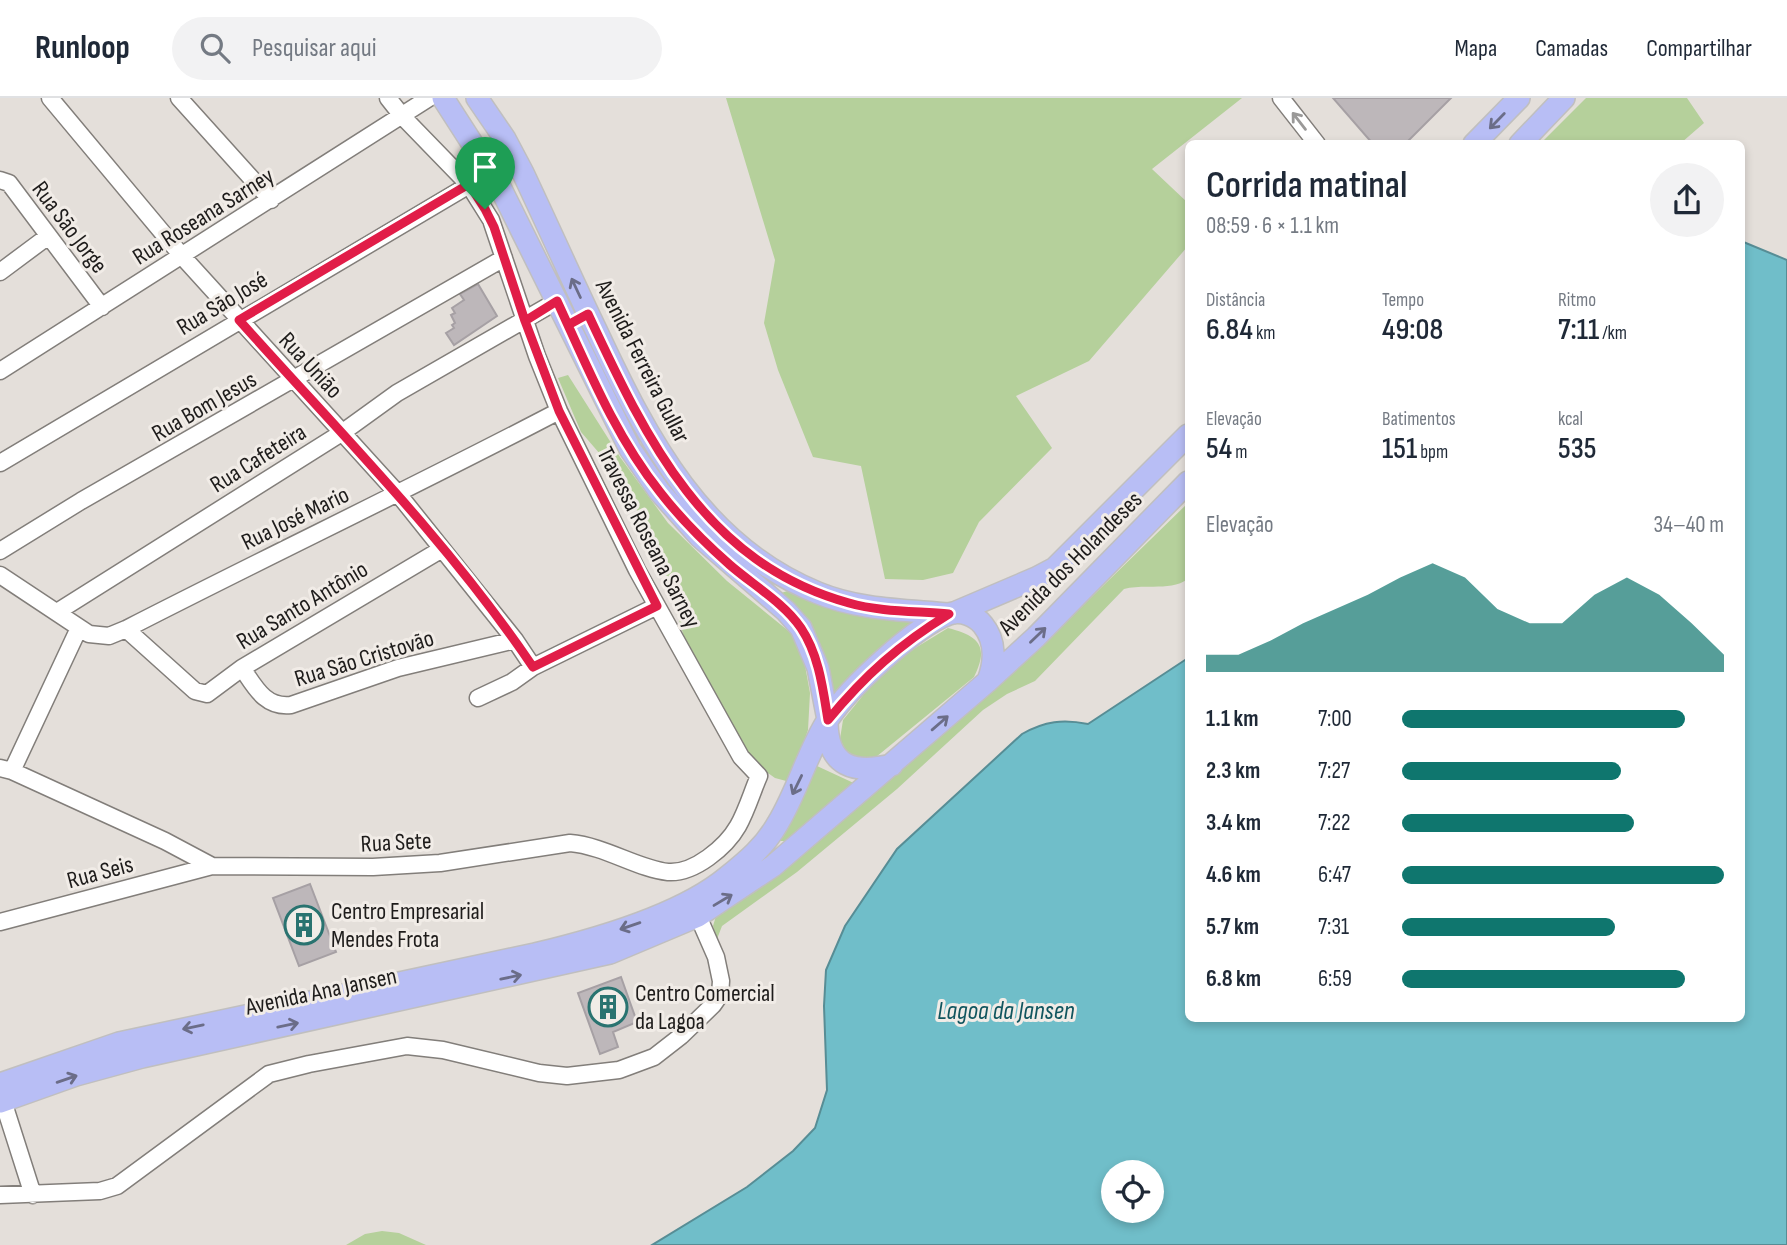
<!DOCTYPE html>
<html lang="pt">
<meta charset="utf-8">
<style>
:root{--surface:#fff;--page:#f2f2f3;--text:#1f2937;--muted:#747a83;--line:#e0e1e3;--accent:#0f766e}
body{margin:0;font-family:"Sofia Sans Condensed",sans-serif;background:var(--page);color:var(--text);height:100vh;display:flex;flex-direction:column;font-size:26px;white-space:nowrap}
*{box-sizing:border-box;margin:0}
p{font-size:23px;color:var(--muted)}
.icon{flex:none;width:38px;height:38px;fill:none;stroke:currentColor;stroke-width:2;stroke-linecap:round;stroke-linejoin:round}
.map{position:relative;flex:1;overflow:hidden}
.drawer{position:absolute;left:1185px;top:42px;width:560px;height:882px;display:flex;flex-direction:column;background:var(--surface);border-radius:10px;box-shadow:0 4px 10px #0003}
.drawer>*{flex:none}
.buttons{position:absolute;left:1101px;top:1062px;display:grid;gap:14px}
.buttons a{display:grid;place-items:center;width:63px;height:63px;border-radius:50%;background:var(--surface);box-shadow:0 4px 10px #0003;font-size:35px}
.pin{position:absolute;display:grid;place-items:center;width:60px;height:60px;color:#fff;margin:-72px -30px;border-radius:50% 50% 50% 0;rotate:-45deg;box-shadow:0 0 7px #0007}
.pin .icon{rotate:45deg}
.round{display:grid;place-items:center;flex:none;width:74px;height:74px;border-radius:37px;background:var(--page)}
.head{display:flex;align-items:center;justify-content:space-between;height:119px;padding:0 21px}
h1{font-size:38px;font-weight:600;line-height:52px}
.figures{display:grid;grid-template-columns:repeat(3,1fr);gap:10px;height:119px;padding:7px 21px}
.figures div{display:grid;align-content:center}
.figures b{font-size:30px;font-weight:600}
.figures small{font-size:19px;font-weight:400}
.figures p{font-size:19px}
.chart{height:196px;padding:14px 21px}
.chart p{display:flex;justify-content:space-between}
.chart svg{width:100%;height:126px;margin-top:7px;fill:var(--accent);opacity:.7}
ul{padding:0 21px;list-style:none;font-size:23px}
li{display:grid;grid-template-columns:112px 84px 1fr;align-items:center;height:52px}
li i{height:18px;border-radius:9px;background:var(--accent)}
header{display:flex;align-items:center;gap:42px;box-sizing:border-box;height:98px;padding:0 35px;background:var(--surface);border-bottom:2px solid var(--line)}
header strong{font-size:33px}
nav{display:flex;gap:38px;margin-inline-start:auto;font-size:24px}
.search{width:490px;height:63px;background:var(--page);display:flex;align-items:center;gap:18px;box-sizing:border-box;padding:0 24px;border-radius:38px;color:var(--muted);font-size:26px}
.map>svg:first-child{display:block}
</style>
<header>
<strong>Runloop</strong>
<div class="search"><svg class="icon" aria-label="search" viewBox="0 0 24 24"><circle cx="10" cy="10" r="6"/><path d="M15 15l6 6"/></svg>Pesquisar aqui</div>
<nav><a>Mapa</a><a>Camadas</a><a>Compartilhar</a></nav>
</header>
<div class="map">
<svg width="1787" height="1147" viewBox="0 0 1787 1147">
<rect width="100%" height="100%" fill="#e4dfda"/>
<path fill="#b5d09b" d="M 726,0 L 1242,0 L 1152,71 L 1188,105 L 1188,148 L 1089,263 L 1016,298 L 1052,350 L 979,424 L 953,475 L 923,482 L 885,481 L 861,368 L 813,359 L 778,272 L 764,225 L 775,162 Z
M 1586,0 L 1687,0 L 1704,25 L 1681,45 L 1541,45 Z
M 568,277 L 620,359 L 668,425 L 727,483 L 791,535 L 804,562 L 810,595 L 808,632 L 790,684 L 775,680 L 751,663 L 687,549 L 659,454 L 619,378 L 581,334 L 558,280 Z
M 1188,405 L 1188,481 C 1170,494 1144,485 1124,491 L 1035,583 L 1007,596 L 983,612 L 897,691 L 797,774 L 722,828 L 717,841 L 713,828 L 716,818 L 1033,556 Z
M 794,491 L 919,520 L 833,602 C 826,550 815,534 781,495 Z
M 948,530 C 980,538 989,549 974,579 L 876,659 L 859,662 L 847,656 L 840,641 L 843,622 L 873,585 L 907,555 Z
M 817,668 L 858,687 L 793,743 L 779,743 Z
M 382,1133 L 399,1135 L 426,1147 L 346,1147 L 365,1136 Z"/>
<path fill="#70bec9" stroke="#578d95" stroke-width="2" fill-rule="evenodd" d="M 1741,143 L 1787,162 L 1787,1147 L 652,1147 L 747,1089 L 793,1053 L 815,1030 L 827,992 L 824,908 L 826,872 L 845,828 L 897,751 L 1022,636 C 1045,623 1063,621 1088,626 L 1188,560 L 1188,920 L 1741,920 ZM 1113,1074 L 1152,1074 L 1152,1113 L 1113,1113 Z"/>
<path fill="#bdb7ba" stroke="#a6a0a4" stroke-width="2" d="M 1333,0 L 1451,0 L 1405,46 L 1373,46 Z
M 478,186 L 497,218 L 454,247 L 446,235 L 454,230 L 452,227 L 455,225 L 451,217 L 455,215 L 452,210 L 464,202 L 460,196 Z
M 310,786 L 336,854 L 299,868 L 273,800 Z
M 621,879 L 637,924 L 613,934 L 618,949 L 600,956 L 578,895 Z"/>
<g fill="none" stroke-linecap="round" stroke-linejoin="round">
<defs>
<path id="minor" d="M 50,0 L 182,158 L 399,397 L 515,542 L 533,569
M 179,0 L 271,102
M 1281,0 L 1317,46
M 0,82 L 9,85 L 102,209
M 0,174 L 47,139
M 0,273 L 429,0
M 0,365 L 469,87
M 0,453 L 81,403 L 504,160
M 0,477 L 89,536 L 109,538 L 126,531 L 195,593 L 207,596 L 242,570 L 442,451
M 57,514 L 343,334 L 397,295 L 557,203
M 126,531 C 270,457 416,388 559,313
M 242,570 C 255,589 265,610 291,607 L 398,570 L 515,542
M 478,600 L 512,584 L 533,569 L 657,508
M 0,670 L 12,673 L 165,743 L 212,768 L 373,769 L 440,765 L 570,745 C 605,748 638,771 668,774 C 694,776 726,749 738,728 C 747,712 752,694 759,678 L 741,659 L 637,472 L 559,313 L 537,258 L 491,122 L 469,87 L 403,19 L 388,0
M 12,673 L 79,530
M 0,824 L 212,768
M 3,1003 L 33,1097
M 0,1097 L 100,1093 L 117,1088 L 269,976 L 309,966 L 407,948 L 443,952 L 539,975 L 567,978 L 619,972 L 654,959 L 681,938 L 713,907 L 720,897 L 721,883 L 716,859 L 698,818"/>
<path id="major" d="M 443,0 L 499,87 L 630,351 L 659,393 L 700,439 L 786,513 L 801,530 L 818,570 L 828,622
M 477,0 L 505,41 L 523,75 C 548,128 572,182 597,234 C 647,341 702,448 818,495 C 859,512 906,512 949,516
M 1474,46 L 1519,0
M 1520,46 L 1564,0
M 954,515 L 1036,480 L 1055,470 L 1188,337
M 827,625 C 828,669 854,676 892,667
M 0,986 L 119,945 L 535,856 C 594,842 681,817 727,779 C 747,763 765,748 778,725 C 798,692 808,652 829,620 C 850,589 914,529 949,516 C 961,512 975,517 983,527 C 996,543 995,564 988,583
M 0,1004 L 76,977 L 142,959 L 610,855 L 698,818 L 773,768 L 988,583 L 1036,539 L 1188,384"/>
</defs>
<use href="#minor" stroke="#827e7a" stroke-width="19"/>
<use href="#major" stroke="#c0bfbf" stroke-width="24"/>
<use href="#minor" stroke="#fff" stroke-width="16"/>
<use href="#major" stroke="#b8bef5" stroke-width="21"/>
</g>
<defs><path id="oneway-shaft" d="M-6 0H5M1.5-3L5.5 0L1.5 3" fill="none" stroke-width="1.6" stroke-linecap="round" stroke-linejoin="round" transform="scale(1.75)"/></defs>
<use stroke="#9a9998" href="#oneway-shaft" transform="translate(1299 23) rotate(-128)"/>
<g stroke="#6b6d88">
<use href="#oneway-shaft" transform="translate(1497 23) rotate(134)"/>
<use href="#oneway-shaft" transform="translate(576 190) rotate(-115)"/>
<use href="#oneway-shaft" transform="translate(1038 537) rotate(-44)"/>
<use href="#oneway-shaft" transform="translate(940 625) rotate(-41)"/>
<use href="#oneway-shaft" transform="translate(797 687) rotate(116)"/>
<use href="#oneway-shaft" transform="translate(723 802) rotate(-31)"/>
<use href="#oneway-shaft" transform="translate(630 828) rotate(161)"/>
<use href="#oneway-shaft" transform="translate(511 879) rotate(-12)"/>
<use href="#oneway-shaft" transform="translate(288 927) rotate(-12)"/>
<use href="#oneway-shaft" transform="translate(193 929) rotate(168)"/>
<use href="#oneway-shaft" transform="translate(67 981) rotate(-19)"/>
</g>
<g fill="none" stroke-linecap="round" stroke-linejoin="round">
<defs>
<path id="route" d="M 485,111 L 494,129 L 525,223 L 557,203 C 587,268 615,338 660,394 C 681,421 705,445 730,467 C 753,487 784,505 801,530 C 819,557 823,591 828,622 C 865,577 900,546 949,516 C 917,513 880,514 849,505 C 704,465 646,340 588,216 L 568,227 L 557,203 L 525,223 L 559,313 L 657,508 L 533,569 C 448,443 340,335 239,222 L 469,86 L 485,111"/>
</defs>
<use href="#route" stroke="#fff" stroke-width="14"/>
<use href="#route" stroke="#e11d48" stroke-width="9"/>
</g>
<defs>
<symbol id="building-ring" viewBox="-11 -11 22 22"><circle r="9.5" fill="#f1ece7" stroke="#297370" stroke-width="1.5"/><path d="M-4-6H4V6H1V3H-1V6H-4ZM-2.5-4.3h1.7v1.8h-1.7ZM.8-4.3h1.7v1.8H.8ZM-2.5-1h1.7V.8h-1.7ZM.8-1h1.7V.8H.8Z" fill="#297370"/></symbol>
</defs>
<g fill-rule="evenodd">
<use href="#building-ring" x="282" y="805" width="44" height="44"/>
<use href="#building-ring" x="586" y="887" width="44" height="44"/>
</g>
<g text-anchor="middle" stroke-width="6" stroke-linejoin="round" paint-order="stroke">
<g font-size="24" fill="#1e1c1b" stroke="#f1ece7">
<text transform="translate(203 118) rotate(-32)" y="8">Rua Roseana Sarney</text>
<text transform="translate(70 129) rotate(53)" y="8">Rua São Jorge</text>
<text transform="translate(222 205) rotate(-31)" y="8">Rua São José</text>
<text transform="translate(643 263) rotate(63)" y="8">Avenida Ferreira Gullar</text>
<text transform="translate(311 267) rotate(47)" y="8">Rua União</text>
<text transform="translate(204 308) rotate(-30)" y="8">Rua Bom Jesus</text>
<text transform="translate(258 360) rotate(-32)" y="8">Rua Cafeteira</text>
<text transform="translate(295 420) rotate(-26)" y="8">Rua José Mario</text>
<text transform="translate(649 439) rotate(63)" y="8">Travessa Roseana Sarney</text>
<text transform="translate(1070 465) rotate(-45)" y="8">Avenida dos Holandeses</text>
<text transform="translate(302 507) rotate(-31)" y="8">Rua Santo Antônio</text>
<text transform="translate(364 560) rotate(-17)" y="8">Rua São Cristovão</text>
<text transform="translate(396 744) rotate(-3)" y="8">Rua Sete</text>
<text transform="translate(100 774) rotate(-15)" y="8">Rua Seis</text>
<text transform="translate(321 893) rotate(-12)" y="8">Avenida Ana Jansen</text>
</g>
<g font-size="24" fill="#1e1c1b" stroke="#f1ece7" text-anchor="start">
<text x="331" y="821">Centro Empresarial<tspan x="331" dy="28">Mendes Frota</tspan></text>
<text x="635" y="903">Centro Comercial<tspan x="635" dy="28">da Lagoa</tspan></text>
</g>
<g font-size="26" font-style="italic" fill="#11555e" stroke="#f1ece7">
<text x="1006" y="921">Lagoa da Jansen</text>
</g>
</g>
</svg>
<div class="buttons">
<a><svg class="icon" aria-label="locate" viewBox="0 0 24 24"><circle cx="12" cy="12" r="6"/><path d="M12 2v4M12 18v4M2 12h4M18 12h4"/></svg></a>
</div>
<div class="pin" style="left:485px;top:111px;background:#1e9e55"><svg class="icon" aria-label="arrive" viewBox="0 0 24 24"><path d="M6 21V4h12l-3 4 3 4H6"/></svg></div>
<section class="drawer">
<div class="head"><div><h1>Corrida matinal</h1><p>08:59 · 6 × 1.1 km</p></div><a class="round"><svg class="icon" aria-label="share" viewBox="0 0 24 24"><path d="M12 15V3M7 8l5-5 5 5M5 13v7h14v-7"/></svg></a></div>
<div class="figures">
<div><p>Distância</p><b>6.84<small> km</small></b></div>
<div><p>Tempo</p><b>49:08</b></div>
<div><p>Ritmo</p><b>7:11<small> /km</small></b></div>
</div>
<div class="figures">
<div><p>Elevação</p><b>54<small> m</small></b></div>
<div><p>Batimentos</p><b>151<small> bpm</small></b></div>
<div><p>kcal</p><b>535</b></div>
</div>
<div class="chart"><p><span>Elevação</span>34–40 m</p>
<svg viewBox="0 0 160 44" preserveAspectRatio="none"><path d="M0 44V38L10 38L20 33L30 27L40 22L50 17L60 11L70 6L80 11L90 22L100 27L110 27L120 17L130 11L140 17L150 27L160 38V44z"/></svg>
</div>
<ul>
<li><b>1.1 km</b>7:00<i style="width:88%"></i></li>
<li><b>2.3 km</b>7:27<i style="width:68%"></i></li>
<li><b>3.4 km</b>7:22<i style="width:72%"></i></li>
<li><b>4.6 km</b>6:47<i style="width:100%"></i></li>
<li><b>5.7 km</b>7:31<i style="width:66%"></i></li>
<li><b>6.8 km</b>6:59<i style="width:88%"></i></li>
</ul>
</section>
</div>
